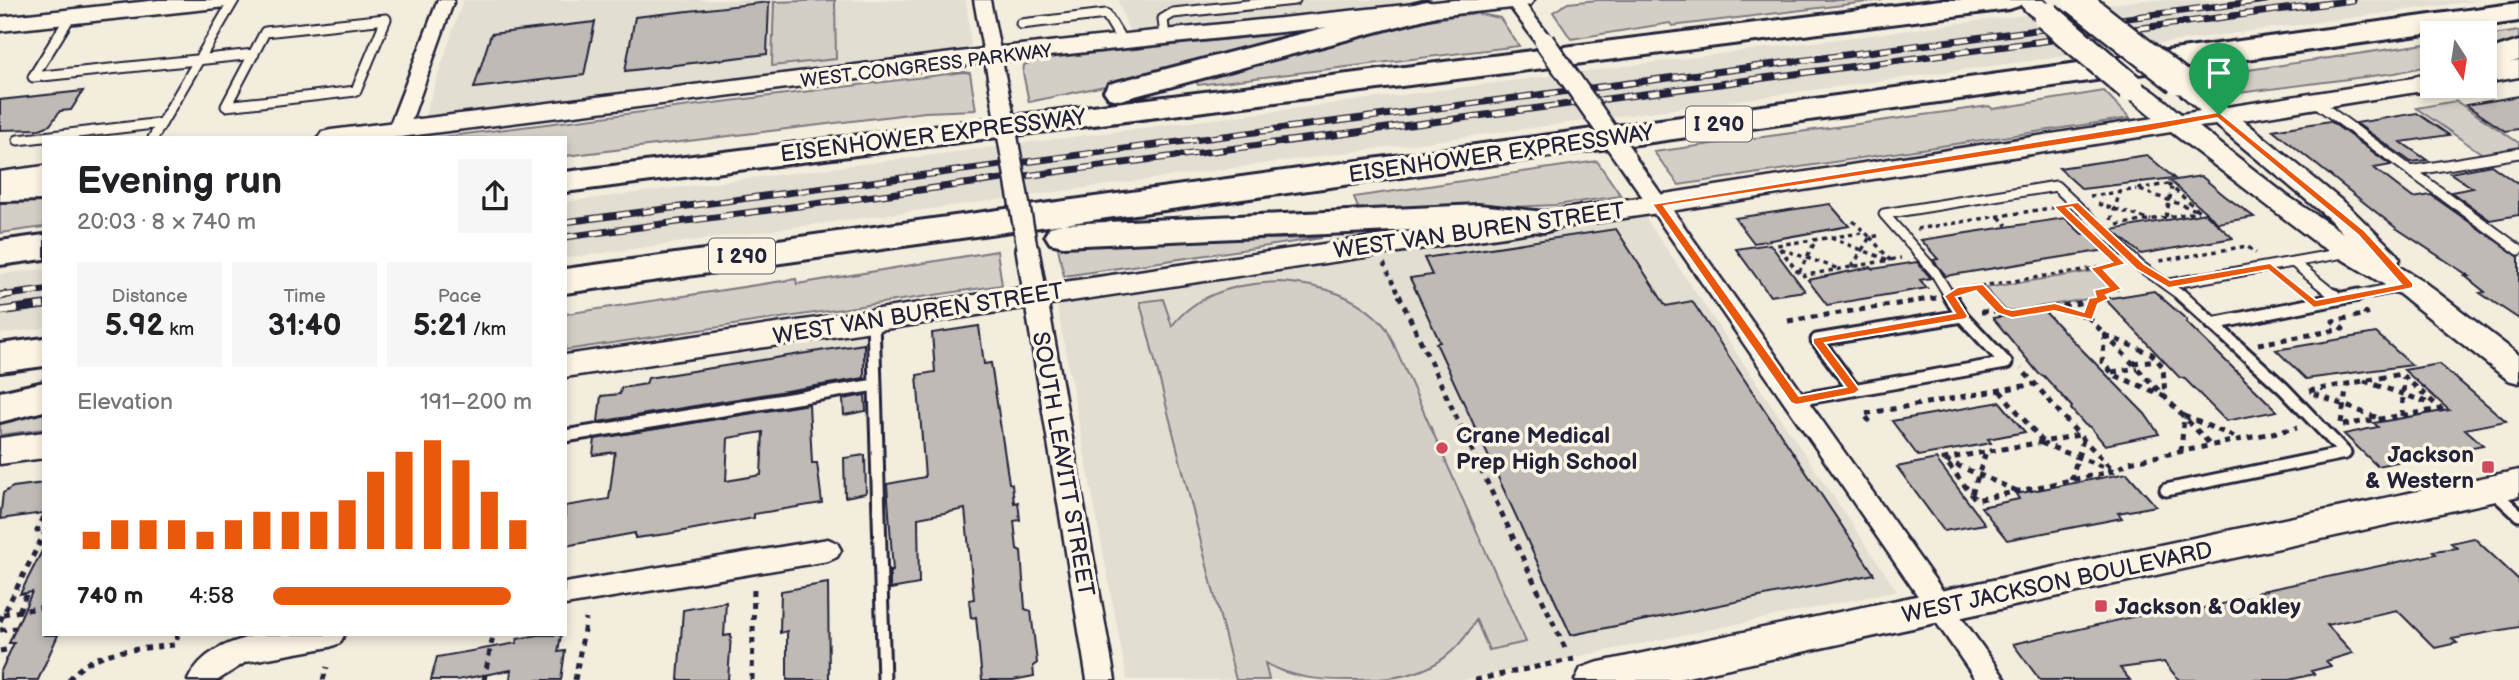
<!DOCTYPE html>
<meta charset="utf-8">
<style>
:root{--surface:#fff;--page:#f6f6f6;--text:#202124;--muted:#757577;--accent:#ea580c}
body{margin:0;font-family:"Balsamiq Sans",sans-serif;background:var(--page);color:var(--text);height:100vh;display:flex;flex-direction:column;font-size:26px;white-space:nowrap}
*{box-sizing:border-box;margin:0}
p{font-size:23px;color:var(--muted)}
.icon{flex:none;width:38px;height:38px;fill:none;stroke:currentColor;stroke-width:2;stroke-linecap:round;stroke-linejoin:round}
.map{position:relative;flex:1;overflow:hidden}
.drawer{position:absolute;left:42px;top:136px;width:525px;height:500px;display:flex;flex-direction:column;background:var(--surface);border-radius:0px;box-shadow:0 4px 10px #0003}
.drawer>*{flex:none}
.needle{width:46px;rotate:168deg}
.controls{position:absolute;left:2420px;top:21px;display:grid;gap:14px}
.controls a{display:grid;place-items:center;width:77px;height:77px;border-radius:0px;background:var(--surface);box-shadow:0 4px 10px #0003;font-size:35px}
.pin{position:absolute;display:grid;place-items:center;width:60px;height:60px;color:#fff;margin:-72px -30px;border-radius:50% 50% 50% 0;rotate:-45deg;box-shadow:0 0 7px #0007}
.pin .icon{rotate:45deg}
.round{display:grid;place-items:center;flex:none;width:74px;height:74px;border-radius:0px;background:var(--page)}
.headline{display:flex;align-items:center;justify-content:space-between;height:119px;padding:0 35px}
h1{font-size:38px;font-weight:600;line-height:52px}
.stats{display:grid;grid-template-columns:repeat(3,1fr);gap:10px;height:119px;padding:7px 35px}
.stats div{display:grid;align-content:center;border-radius:0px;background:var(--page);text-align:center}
.stats b{font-size:30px;font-weight:600}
.stats small{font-size:19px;font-weight:400}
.stats p{font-size:19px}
.chart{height:196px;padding:14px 35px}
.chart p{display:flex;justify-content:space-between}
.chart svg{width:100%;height:126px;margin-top:7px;stroke:var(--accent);stroke-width:6}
ul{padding:0 35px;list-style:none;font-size:23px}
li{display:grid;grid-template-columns:112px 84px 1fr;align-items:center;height:52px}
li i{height:18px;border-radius:9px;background:var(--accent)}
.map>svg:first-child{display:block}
</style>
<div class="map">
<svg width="2519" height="680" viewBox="0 0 2519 680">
<rect width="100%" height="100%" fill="#f3edde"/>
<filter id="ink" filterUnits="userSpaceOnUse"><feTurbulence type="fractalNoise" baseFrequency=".0143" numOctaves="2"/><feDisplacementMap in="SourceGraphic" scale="14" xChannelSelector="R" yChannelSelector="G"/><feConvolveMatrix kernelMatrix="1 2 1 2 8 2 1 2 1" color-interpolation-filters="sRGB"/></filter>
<g filter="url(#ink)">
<path fill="#e3ded2" d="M 463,0 L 966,0 L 972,54 L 423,121 Z
M 1118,0 L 1466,0 L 1131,37 Z
M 2142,0 L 2482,0 L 565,258 L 565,202 Z
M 1645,217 L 1897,591 L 1464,680 L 1127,680 L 1057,306 Z
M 44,269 L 44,328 L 0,334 L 0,274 Z
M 874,334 L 875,385 L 726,410 L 729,356 Z"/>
<path fill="#d4cfc6" stroke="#7b7880" stroke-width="2" d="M 835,0 L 836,59 L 772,66 L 774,2 Z
M 1598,0 L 1883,0 L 1672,26 L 1670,23 L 1571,39 L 1553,12 L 1568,3 Z
M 1475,13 L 1500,18 L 1519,46 L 1198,85 L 1195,79 L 1410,23 Z
M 1328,29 L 1128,81 L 1029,102 L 1023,73 L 1024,65 L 1039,59 Z
M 2519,31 L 2519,45 L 2485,53 L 2485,36 Z
M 2432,43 L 2432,65 L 2395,73 L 2223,95 L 2200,77 Z
M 964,72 L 970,73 L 976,110 L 925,112 L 565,156 L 565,138 L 433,138 Z
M 2104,91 L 2130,118 L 1679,185 L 1654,152 L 1989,106 L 1993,109 Z
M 2456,101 L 2519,143 L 2519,149 L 2484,155 L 2416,108 Z
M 1597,161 L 1621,196 L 1556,205 L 1274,218 L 1358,208 L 1354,197 Z
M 44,200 L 44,227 L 0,233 L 0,202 Z
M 1322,238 L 1064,276 L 1057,243 Z
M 997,251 L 1002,285 L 565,350 L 565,314 L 796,279 L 797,284 Z
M 2094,271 L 2109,287 L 2095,290 L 2100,297 L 2007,312 L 1985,288 Z
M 1281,282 C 1323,285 1360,296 1387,329 L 1526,642 L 1489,650 L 1476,620 C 1446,674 1404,680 1348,680 C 1316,680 1293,678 1265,663 L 1269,680 L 1236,680 L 1140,302 L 1163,299 L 1172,326 C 1197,292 1240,283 1281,282 Z
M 44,405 L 44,429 L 0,435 L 0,415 Z"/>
<path fill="#bfbab6" stroke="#22223b" stroke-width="2" fill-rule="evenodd" d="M 769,2 L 767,54 L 625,71 L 635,17 Z
M 595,22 L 584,75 L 474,88 L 491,34 Z
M 83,91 L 71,110 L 60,111 L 50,125 L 40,129 L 0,130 L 0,100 Z
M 2519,96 L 2519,129 L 2505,131 L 2466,105 Z
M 2417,113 L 2449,135 L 2401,142 L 2427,160 L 2411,162 L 2356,123 Z
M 2330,121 L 2391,165 L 2374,168 L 2413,198 L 2431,195 L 2519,257 L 2519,319 L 2480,293 L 2485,292 L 2465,276 L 2469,276 L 2396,228 L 2273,130 Z
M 2147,155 L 2174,178 L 2082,189 L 2059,168 Z
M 2491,165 L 2519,185 L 2519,215 L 2490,220 L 2451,192 L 2473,188 L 2450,173 Z
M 2201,176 L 2225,196 L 2254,217 L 2218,223 L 2170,181 Z
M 1830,204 L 1849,226 L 1754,243 L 1735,218 Z
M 2205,213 L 2233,238 L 2141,254 L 2112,230 Z
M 2065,218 L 2082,234 L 2095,232 L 2112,249 L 1946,276 L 1933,260 L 1938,259 L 1921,240 Z
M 1616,229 L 1666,306 L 1692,301 L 1874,574 L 1571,635 L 1436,343 L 1440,342 L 1410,278 L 1432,275 L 1424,258 Z
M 1770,244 L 1805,291 L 1770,296 L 1736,249 Z
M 1917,262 L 1931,278 L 1920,280 L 1927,288 L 1827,305 L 1808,280 L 1871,267 L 1873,269 Z
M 2154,291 L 2187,320 L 2186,322 L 2277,411 L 2226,421 L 2185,379 L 2179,377 L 2105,299 Z
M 2043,310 L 2145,414 L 2159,434 L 2105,445 L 2090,427 L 2085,425 L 2071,409 L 2072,407 L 2044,376 L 2039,374 L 1993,318 Z
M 979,326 L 984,364 L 991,363 L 1009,483 L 1012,484 L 1014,503 L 1018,502 L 1020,520 L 1014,521 L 1017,549 L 1021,551 L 1025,609 L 1031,611 L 1037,663 L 1033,666 L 1034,676 L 1013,680 L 982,680 L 976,617 L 971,618 L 969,600 L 974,599 L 965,509 L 918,518 L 919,584 L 890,589 L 890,571 L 893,571 L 887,484 L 925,477 L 917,375 L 935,372 L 932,333 Z
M 2376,333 L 2412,365 L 2306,379 L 2276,350 Z
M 864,344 L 864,378 L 598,422 L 601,396 L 620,394 L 621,388 L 646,384 L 648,378 Z
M 2439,364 L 2506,421 L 2465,429 L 2483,445 L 2377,466 L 2344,434 L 2378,427 L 2374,423 L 2449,410 L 2404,370 Z
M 865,395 L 866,411 L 844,415 L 843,399 Z
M 2000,402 L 2025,432 L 1988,439 L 1991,443 L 1918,456 L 1892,421 Z
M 809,404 L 812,463 L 817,463 L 822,503 L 754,514 L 754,518 L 667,534 L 635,538 L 635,533 L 565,546 L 565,506 L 609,499 L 615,452 L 593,455 L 595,439 ZM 763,432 L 761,475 L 726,481 L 728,438 Z
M 865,455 L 866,493 L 845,497 L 844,458 Z
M 1936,459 L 1985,524 L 1944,531 L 1897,467 Z
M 2127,473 L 2156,506 L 2118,513 L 2122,518 L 2007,540 L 1981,507 L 2019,499 L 2016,494 Z
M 44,483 L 44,513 L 0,519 L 3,493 L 13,487 Z
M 2474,538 L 2519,580 L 2519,627 L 2452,639 L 2457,643 L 2435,648 L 2397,610 L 2327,625 L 2353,653 L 2326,661 L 2331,666 L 2311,671 L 2314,674 L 2289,680 L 2179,680 L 2164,662 L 2120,668 L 2130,680 L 2040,680 L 2013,644 L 2181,606 L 2186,612 L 2259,596 L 2257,592 L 2436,554 L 2433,551 L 2457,548 L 2451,543 Z
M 44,547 L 44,635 L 58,635 L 38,680 L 0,680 L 0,673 L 14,643 L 9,643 L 32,592 L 20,594 Z
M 828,583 L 829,680 L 787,680 L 787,631 L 780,633 L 781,591 Z
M 726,602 L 724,636 L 731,635 L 728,680 L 678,680 L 683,610 Z
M 538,635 L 561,635 L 558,652 L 565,651 L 561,680 L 510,680 L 511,670 L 457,680 L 431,680 L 437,657 L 517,643 L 517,639 Z"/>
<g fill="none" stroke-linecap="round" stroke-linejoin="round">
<defs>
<path id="lane-far1" d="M 70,17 L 33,77 L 254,54
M 386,19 L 356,91 L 226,106 L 265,32 Z
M 1021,24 L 1106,14 L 1123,42
M 1165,37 L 1163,19 L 1173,13 L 1295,0
M 2313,100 L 2519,250
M 153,138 L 234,0
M 18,140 L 162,123
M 2410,171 L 2519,153
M 2293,262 L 2336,297
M 2169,284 L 2349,252
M 1950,297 L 1935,272 L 1884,214 L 2056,186 L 2140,266 L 2183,297
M 2349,297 L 2405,286"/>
<path id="lane" d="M 2334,295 L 2338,299
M 873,320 L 884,680
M 2212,324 L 2358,295
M 1854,390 L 1817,340 L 1962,316
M 1796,400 L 2006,363 L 1962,316 L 1949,295
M 565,436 L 875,385
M 2166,490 L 2345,453 L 2284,389 L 2181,295
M 2493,491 L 2519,515"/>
<path id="street" d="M 438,0 L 454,0 L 408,130 L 405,134 L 391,134 L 388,130 Z
M 974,0 L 990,0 L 1011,105 L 1009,109 L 995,109 L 993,105 Z
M 1505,0 L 1522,0 L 1553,41 L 1550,45 L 1538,45 Z
M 1625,151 L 1632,153 L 2006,680 L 1976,680 L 1615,157 Z
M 1027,240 L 1038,247 L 1115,680 L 1087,680 L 1016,247 Z
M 828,539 L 837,543 L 841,550 L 837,557 L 828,561 L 565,605 L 565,583 Z
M 256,635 L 344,635 L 340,643 L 330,647 L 246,662 L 218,680 L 188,680 C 201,652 227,643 256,635 Z"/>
<path id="secondary" d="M 159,0 L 238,0 L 234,5 L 226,7 L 0,31 L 0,17 Z
M 1454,0 L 1534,0 L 1530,5 L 1522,7 L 992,62 L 393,138 L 318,138 L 322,132 L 331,130 L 992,48 Z
M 2017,0 L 2043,0 L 2059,16 L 2055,21 C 2039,25 2026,13 2017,0 Z
M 2519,61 L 2519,77 L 2485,83 L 2485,67 Z
M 2178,72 L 2187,75 L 2227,107 L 2432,75 L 2432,86 L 2443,86 L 2441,88 L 2243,120 L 2347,205 L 2395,252 L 2400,259 L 2396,265 L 2420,279 L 2519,355 L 2519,383 L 2508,380 L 2398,293 L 2319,245 L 2171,132 L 1658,213 L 565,377 L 565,355 L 1658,195 L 2154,118 L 2117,87 L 2121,82 C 2143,76 2164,101 2181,114 L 2200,111 L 2165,80 L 2169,75 ZM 2216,125 L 2327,217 L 2343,233 L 2286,195 L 2199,127 Z
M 44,166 L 44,182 L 0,188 L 0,172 Z
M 44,432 L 44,458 L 0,464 L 0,438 Z
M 2519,470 L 2519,496 L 1674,680 L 1575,680 L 1581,668 L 1595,663 Z"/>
<path id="highway" d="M 1940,0 L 2023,0 L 2019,6 L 2009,9 L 565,192 L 565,172 Z
M 1426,1 L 1436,4 L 1441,10 L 1436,16 L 1120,100 L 1109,98 L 1104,91 L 1109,84 Z
M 2519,3 L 2519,21 L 1064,224 L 1478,205 L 1555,213 L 1561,221 L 1555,229 L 1543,232 L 1478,227 L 1063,246 L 1050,243 L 1045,235 L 1050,227 L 1062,224 L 565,293 L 565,269 Z
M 2519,41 L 2519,60 L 2485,71 L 2485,52 Z
M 2432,72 L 2432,86 L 2443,88 L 2425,93 L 2414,91 L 2409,84 L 2414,77 Z
M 44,178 L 44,200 L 0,201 L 0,179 Z
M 44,235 L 44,259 L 0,265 L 0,241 Z
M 44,338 L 44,366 L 0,372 L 0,344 Z
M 44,382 L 44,411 L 0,422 L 0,392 Z"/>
</defs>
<use href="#lane-far1" stroke="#22223b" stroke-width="13"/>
<use href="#lane" stroke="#22223b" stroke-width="17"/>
<use href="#street" stroke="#22223b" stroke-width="5"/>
<use href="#secondary" stroke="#22223b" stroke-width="5"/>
<use href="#highway" stroke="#22223b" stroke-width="6"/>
<path stroke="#22223b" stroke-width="3.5" stroke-dasharray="4.5 4.5" stroke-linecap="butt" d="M 2168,184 L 2199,211 L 2137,189 Z
M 2090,196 L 2120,192
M 2098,204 L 2151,220
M 1999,217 L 2007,225
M 2166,217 L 2172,188
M 2111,220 L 2120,192 L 2137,189
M 1853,221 L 1870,237 L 1882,235
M 2117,225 L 2198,212
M 1917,229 L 2057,207
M 1862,233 L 1777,245 L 1801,276 L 1901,258
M 1870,237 L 1891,261 L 1862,250 Z
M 1831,238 L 1862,250
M 1781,249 L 1839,269
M 2160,261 L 2247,246 L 2256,253
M 1384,263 L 1400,297
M 1852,267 L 1862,250
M 2096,268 L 2117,289 L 2098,292 L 2102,297
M 1799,272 L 1816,240
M 2283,278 L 2298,290
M 1979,287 L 1988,297
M 1962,289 L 2116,265"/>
<path stroke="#22223b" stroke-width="5" stroke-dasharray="6 6" stroke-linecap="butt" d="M 1399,295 L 1566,650
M 1987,295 L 2001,311 L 2012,314 L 2104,299 L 2101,295
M 2058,308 L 2088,317 L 2093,301
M 1981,312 L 2001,311
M 2088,317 L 2211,445
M 1788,321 L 1936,298
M 2105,335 L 2152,354 L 2163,367 L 2165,396 L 2114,375 L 2102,362 Z
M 2258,344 L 2343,329 L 2333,321 L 2367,314 L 2363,311
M 2133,363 L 2156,360
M 2112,372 L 2137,368
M 2364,381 L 2432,404
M 2000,391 L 2043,442 L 2079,435 L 2035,384
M 2309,391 L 2401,374 L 2441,409 L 2343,425
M 2314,394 L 2381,419
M 2402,416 L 2404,377
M 1870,422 L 1864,414 L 2035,384 L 2021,369
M 2341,423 L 2347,384
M 2043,442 L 1944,459 L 1976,500 L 2114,471 L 2129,462 L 2297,428
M 2041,443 L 2114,471 L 2079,435
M 2181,452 L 2184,416 L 2240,439
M 1945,460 L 2017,491
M 2071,480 L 2083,440
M 1972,494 L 1986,452
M 44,517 L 37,530 L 44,529
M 19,611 L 27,593
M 3,614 L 44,607
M 0,621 L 44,534
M 0,630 L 16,628
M 0,651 L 11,649
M 69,680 C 92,648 138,650 174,645 L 178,635
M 323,680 L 327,667
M 484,680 L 493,636
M 575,680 L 586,619
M 752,680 L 754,588
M 1475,680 L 1574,659"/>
<use href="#lane-far1" stroke="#fcf5e5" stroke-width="9"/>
<use href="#lane" stroke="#fcf5e5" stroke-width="11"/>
<use href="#street" fill="#fcf5e5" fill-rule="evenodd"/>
<use href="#secondary" fill="#fcf5e5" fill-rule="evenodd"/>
<use href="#highway" fill="#fcf5e5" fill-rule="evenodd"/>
<defs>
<path id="rail-far1" d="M 565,222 L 2266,0
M 565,237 L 2353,0
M 0,296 L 44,290"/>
<path id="rail" d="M 0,296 L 5,295
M 0,311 L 44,305"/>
</defs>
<use href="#rail-far1" stroke="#22223b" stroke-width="7"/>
<use href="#rail" stroke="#22223b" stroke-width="9"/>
<use href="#rail-far1" stroke="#fcf5e5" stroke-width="4.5" stroke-dasharray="13" stroke-linecap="butt"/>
<use href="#rail" stroke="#fcf5e5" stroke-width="6" stroke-dasharray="18" stroke-linecap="butt"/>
<defs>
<path id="street-bridge" d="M 1544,41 L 1625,157
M 1002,105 L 1027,247"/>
<path id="secondary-bridge" d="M 2076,0 L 2178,80
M 2047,16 L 2130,87"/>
</defs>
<use href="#street-bridge" stroke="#22223b" stroke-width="24" stroke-linecap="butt"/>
<use href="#secondary-bridge" stroke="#22223b" stroke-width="32" stroke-linecap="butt"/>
<use href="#street-bridge" stroke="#fcf5e5" stroke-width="19"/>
<use href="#secondary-bridge" stroke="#fcf5e5" stroke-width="27"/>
</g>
</g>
<path fill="#ea580c" stroke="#fff" stroke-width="2" fill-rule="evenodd" d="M 2219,112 L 2365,231 L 2413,283 L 2413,288 L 2314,308 L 2268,270 L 2169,288 L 2136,269 L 2072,207 L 2067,208 L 2126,264 L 2104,270 L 2122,289 L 2106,295 L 2109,299 L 2098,304 L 2092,320 L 2054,311 L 2012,318 L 1997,313 L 1976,291 L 1956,297 L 1968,316 L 1966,319 L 1825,343 L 1860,390 L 1854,394 L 1796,405 L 1791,403 L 1652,204 ZM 2217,118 L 2358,235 L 2401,284 L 2316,300 L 2270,263 L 2170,280 L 2144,264 L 2078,202 L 2054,206 L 2056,209 L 2112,262 L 2090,268 L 2108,287 L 2094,290 L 2096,297 L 2089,298 L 2084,312 L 2055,303 L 2012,310 L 2005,308 L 1983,284 L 1958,287 L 1944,296 L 1955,313 L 1813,338 L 1813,343 L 1846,387 L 1799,396 L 1664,206 L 2145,132 Z"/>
<g fill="#d1495b" stroke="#fcf5e5" stroke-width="2.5">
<circle cx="1442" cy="448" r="7"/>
<rect x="2481" y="460" width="14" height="14" rx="3.5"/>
<rect x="2094" y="599" width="14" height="14" rx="3.5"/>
</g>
<g text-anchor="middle" stroke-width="7" stroke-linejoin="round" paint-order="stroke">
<g font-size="19" fill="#22223b" stroke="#fcf5e5">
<text transform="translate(926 65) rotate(-7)" y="7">WEST CONGRESS PARKWAY</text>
</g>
<g fill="#fcf5e5" stroke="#63616e" stroke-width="2">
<rect x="1686" y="106.5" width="66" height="35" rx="5"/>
<rect x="709" y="238.5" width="66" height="35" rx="5"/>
</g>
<g font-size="21" font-weight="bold" fill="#22223b">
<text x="1719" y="131">I 290</text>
<text x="742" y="263">I 290</text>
</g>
<g font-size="23" fill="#22223b" stroke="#fcf5e5">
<text transform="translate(933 135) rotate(-7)" y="8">EISENHOWER EXPRESSWAY</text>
<text transform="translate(1501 153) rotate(-8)" y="8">EISENHOWER EXPRESSWAY</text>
<text transform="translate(1479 230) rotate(-8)" y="8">WEST VAN BUREN STREET</text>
<text transform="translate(918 313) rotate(-9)" y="8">WEST VAN BUREN STREET</text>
<text transform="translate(1064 464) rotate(80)" y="8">SOUTH LEAVITT STREET</text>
<text transform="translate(2057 582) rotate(-12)" y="8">WEST JACKSON BOULEVARD</text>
</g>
<g font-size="23" font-weight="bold" fill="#22223b" stroke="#fcf5e5" text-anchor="start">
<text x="1456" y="443">Crane Medical<tspan x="1456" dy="26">Prep High School</tspan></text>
<text x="2474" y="462" text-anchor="end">Jackson<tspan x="2474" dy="26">&amp; Western</tspan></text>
<text x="2115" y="614">Jackson &amp; Oakley</text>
</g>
</g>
</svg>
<div class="controls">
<a><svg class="needle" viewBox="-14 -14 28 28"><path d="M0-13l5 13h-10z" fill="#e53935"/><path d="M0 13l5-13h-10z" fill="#757577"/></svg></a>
</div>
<div class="pin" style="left:2219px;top:115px;background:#1e9e55"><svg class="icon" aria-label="arrive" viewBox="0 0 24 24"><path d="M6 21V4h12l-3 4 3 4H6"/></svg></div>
<section class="drawer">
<div class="headline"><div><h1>Evening run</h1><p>20:03 · 8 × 740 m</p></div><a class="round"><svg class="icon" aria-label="share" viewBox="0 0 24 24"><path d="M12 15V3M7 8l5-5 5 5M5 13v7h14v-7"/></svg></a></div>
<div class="stats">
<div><p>Distance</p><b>5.92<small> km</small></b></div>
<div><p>Time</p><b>31:40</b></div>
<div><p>Pace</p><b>5:21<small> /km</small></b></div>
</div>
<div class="chart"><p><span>Elevation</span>191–200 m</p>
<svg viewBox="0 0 160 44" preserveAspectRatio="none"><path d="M5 44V38M15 44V34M25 44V34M35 44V34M45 44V38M55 44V34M65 44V31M75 44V31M85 44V31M95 44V27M105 44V17M115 44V10M125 44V6M135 44V13M145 44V24M155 44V34"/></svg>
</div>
<ul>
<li><b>740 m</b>4:58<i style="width:92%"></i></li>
</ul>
</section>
</div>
